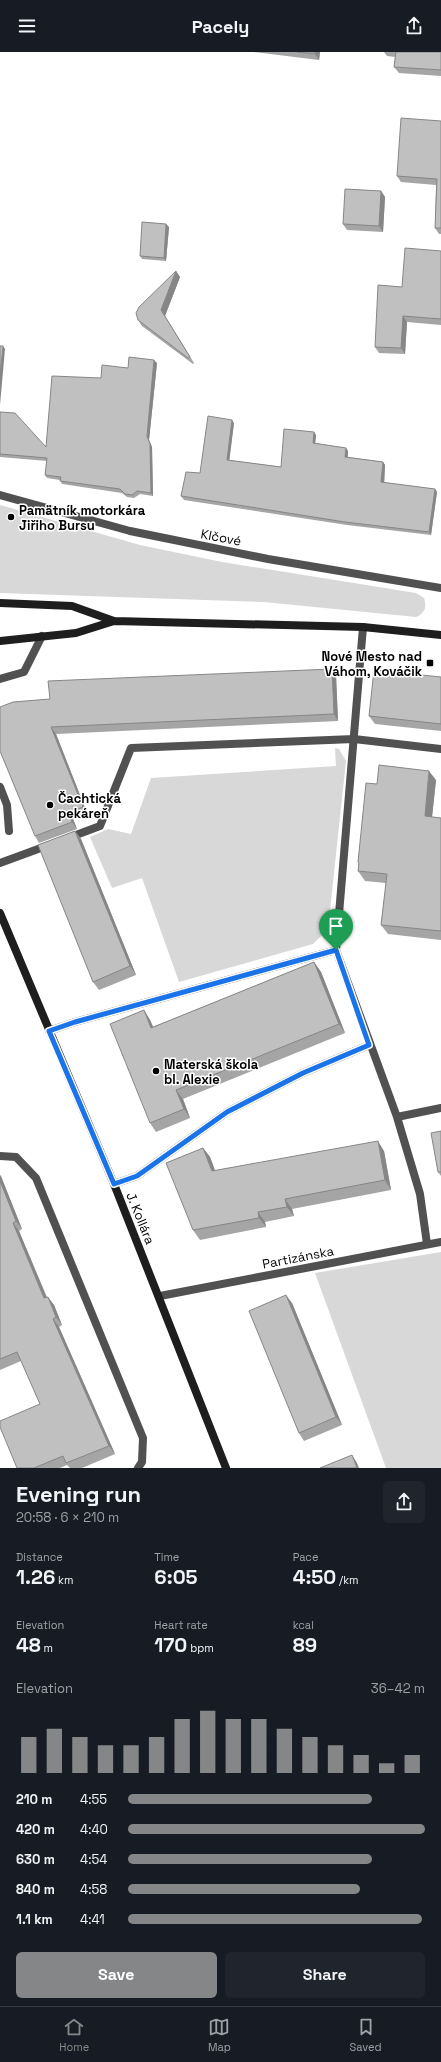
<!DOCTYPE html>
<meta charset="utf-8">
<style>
:root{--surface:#171b24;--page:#20242c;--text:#f1f3f6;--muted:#9ea1a6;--line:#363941;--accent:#858687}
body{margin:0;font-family:"Space Grotesk",sans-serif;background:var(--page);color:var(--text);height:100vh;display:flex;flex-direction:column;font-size:15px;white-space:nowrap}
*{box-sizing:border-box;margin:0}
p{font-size:13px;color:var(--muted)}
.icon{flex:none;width:22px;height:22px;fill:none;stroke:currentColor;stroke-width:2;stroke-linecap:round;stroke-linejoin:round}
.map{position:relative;height:1416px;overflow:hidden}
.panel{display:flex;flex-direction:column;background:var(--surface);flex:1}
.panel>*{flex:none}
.pin{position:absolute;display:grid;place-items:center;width:34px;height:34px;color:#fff;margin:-41px -17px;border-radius:50% 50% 50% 0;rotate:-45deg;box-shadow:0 0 4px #0007}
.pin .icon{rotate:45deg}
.round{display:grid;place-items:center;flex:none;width:42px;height:42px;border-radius:6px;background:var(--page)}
.headline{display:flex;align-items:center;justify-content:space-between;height:68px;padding:0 16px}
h1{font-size:22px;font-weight:800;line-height:30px}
.stats{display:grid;grid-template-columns:repeat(3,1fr);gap:6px;height:68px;padding:4px 16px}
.stats div{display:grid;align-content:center}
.stats b{font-size:20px;font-weight:800}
.stats small{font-size:11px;font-weight:400}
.stats p{font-size:11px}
.chart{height:112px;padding:8px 16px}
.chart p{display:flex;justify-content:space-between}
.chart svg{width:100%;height:72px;margin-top:4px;stroke:var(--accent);stroke-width:6}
.cta{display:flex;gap:8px;margin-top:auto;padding:8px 16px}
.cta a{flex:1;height:46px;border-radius:6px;background:var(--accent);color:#fff;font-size:16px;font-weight:800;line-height:46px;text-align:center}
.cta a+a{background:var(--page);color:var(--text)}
ul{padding:0 16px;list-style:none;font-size:13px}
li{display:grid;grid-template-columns:64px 48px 1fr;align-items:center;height:30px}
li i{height:10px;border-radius:5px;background:var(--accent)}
header{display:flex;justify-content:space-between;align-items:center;height:52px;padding:0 16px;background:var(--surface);font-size:18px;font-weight:800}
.dock{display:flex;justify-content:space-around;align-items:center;height:56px;border-top:1px solid var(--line);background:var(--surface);font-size:11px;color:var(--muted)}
.dock a{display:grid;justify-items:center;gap:2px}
.dock .active{color:var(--accent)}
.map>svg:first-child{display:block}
</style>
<header><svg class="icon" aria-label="menu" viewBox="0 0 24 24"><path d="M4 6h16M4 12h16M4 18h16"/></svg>Pacely<svg class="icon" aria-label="share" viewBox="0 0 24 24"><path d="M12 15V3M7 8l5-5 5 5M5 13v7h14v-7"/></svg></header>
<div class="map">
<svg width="441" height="1416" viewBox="0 0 441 1416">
<rect width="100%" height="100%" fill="#fff"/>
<path fill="#d8d8d8" d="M 0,453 L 140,493 L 222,510 L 416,541 L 424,546 C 427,555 425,561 416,565 L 264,550 L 0,541 Z
M 335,696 L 339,697 L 346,709 L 328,877 L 313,892 L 179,930 L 142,826 L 112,836 L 90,785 L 108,777 L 131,782 L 151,726 L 336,714 Z
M 441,1200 L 441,1416 L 386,1416 L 315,1221 Z"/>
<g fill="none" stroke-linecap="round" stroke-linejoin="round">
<path stroke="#515151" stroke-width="8" d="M 0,627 L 24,620 L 42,584
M 0,735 L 7,753 L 9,779
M 0,1104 L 16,1105 L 36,1126 L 143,1386 L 142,1410 L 138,1416"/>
<path stroke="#515151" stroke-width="8" d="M 0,443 L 130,479 L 268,507 L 441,536
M 363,575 L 336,898 L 397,1065 L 420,1142 L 427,1192
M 68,786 L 100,774 L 131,696 L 354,687 L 441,697
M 0,811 L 49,793
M 49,979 L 75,970 L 336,898
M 397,1065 L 441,1056
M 114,1132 L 137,1124 L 227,1060 L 303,1021 L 369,993
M 160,1244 L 441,1190"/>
<path stroke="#1e1e1e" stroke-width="8" d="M 0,551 L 72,554 L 114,569 L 363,575 L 441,583
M 0,589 L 76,581 L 114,569
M 0,861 L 114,1132 L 226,1416"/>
</g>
<path fill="#a5a5a5" d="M 253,0 L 320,0 L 319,8 Z
M 384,0 L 441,0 L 441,24 L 399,21 L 394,15 L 395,5 L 387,4 Z
M 441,69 L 441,182 L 439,182 L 435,176 L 436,133 L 401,130 L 397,124 Z
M 381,139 L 385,145 L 383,180 L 347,178 L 343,172 Z
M 166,172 L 169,175 L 166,209 L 142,207 L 140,204 Z
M 441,199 L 441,273 L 407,270 L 405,302 L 379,301 L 375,295 L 402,235 Z
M 176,219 L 180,225 L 165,264 L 194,311 L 193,312 L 142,274 L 138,268 Z
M 157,311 L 149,388 L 152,395 L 153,444 L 140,442 L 134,446 L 127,445 L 122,441 L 62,432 L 60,428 L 47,426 L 45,423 L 47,409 L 0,405 L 0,360 L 46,395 L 101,326 L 128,316 Z
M 234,371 L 229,408 L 281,415 L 314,380 L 316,383 L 315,391 L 346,396 L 348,399 L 348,405 L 383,410 L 385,413 L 384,431 L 435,437 L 437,440 L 431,483 L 347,473 L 184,448 L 181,444 L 200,421 Z
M 336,623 L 338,669 L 56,682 L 87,761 L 73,767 L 77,777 L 39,791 L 35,784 L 50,647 Z
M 441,625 L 441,679 L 375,672 L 369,664 Z
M 436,728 L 432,765 L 441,766 L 441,888 L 388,882 L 381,873 L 386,831 L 365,829 L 358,819 L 359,812 L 358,810 L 377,732 Z
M 75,779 L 81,787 L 136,923 L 99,938 L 93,930 Z
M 314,910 L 321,920 L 345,981 L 183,1047 L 190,1066 L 156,1080 L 150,1071 L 144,958 L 150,968 L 153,975 Z
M 441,1079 L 441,1124 L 438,1120 Z
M 203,1096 L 210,1105 L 215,1119 L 384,1099 L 391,1138 L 292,1157 L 294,1164 L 265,1170 L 266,1175 L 200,1188 L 193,1178 Z
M 0,1123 L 22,1177 L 19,1179 L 47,1245 L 54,1253 L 62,1273 L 59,1275 L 115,1402 L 82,1416 L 70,1416 L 67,1413 L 60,1416 L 17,1416 L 40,1352 L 21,1309 L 0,1318 Z
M 292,1251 L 342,1373 L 304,1389 L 299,1381 Z"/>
<path fill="#868686" d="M 315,0 L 320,0 L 319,8 L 315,2 Z
M 381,139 L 385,145 L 383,180 L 379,174 Z
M 166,172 L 169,175 L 166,209 L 164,206 Z
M 176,219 L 180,225 L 165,264 L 194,311 L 161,258 Z
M 403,264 L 407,270 L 405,302 L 401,296 Z
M 3,294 L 5,297 L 0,353 L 0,323 Z
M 154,308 L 157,311 L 149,388 L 152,395 L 153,444 L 151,441 L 147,384 Z
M 232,368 L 234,371 L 229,411 L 227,408 Z
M 314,380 L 316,383 L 315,394 L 313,391 Z
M 346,396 L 348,399 L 347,408 L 345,405 Z
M 383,410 L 385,413 L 384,434 L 381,430 Z
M 435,437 L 437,440 L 431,483 L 429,480 Z
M 332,617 L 336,623 L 338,669 L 334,662 Z
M 51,675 L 56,682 L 87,761 L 83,755 Z
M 429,719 L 436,728 L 431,774 L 425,764 Z
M 68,761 L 73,767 L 77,777 L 72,770 Z
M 75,779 L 81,787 L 136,923 L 130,914 Z
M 314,910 L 321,920 L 345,981 L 339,972 Z
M 144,958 L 150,968 L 158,986 L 151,976 Z
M 176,1038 L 183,1047 L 190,1066 L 184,1057 Z
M 378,1089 L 384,1099 L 391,1138 L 385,1128 Z
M 203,1096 L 210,1105 L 219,1129 L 212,1119 Z
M 0,1123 L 1,1124 L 22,1177 L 16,1169 L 0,1129 Z
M 285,1147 L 292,1157 L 294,1164 L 287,1155 Z
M 258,1160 L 265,1170 L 266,1175 L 259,1166 Z
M 13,1171 L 19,1179 L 50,1254 L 44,1246 Z
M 286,1243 L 292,1251 L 342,1373 L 336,1365 Z
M 48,1245 L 54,1253 L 62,1273 L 56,1265 Z
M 53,1267 L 59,1275 L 115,1402 L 109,1394 Z
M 352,1403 L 357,1411 L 359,1416 L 357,1416 Z"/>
<path fill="#c0c0c0" stroke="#868686" d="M 297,0 L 315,0 L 315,2 Z
M 396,0 L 441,0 L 441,18 L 394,15 Z
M 401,66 L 441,69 L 441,176 L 435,176 L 437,127 L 397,124 Z
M 345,137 L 381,139 L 379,174 L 343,172 Z
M 142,170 L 166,172 L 164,206 L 140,204 Z
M 405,196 L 441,199 L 441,267 L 403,264 L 401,296 L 375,295 L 378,233 L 402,235 Z
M 176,219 L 161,258 L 190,305 L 188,306 L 138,268 L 136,261 L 139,255 Z
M 0,294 L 3,294 L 0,323 Z
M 129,305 L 154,308 L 147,384 L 150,392 L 151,441 L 137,439 L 132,443 L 125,442 L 120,437 L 60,429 L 61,425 L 45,423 L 47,406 L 0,402 L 0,360 L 15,361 L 46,395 L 52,324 L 101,326 L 102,313 L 128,316 Z
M 208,364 L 232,368 L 227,408 L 281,415 L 284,377 L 314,380 L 313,391 L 346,396 L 345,405 L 383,410 L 381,430 L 435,437 L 429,480 L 345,470 L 181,444 L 186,420 L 200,421 Z
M 332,617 L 334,662 L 51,675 L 83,755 L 68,761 L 72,770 L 35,784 L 0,699 L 0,655 L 13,650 L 50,647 L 48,629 Z
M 374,618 L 441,625 L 441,672 L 369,664 Z
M 379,713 L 429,719 L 425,764 L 441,766 L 441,879 L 381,873 L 387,822 L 358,819 L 359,811 L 358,810 L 366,731 L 377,732 Z
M 75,779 L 130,914 L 93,930 L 38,793 Z
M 314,910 L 339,972 L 176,1038 L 184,1057 L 150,1071 L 110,972 L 144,958 L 151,976 Z
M 441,1079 L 441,1120 L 438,1120 L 431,1081 Z
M 378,1089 L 385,1128 L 285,1147 L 287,1155 L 258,1160 L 259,1166 L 193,1178 L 166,1111 L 203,1096 L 212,1119 Z
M 0,1129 L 16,1169 L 13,1171 L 44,1246 L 48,1245 L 56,1265 L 53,1267 L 109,1394 L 66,1411 L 63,1404 L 34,1416 L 17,1416 L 0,1375 L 0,1369 L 40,1352 L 17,1300 L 0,1307 Z
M 286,1243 L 336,1365 L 299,1381 L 249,1259 Z
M 352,1403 L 357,1416 L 320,1416 Z"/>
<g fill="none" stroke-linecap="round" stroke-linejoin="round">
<defs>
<path id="route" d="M 336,898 L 369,993 L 303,1021 L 227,1060 L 137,1124 L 114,1132 L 49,979 L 75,970 Z"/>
</defs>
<use href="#route" stroke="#fff" stroke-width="8"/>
<use href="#route" stroke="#1a73e8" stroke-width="5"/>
</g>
<g fill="#000" stroke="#fff" stroke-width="1.5">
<circle cx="11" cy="465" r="4"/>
<rect x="426" y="607" width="8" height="8" rx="2"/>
<circle cx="50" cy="753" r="4"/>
<circle cx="156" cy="1019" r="4"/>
</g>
<g text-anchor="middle" stroke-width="3" stroke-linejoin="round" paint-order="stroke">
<g font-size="13" font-weight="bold" fill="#000" stroke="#fff" text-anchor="start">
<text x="19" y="463">Pamätník motorkára<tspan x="19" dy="15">Jiřiho Bursu</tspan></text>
<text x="422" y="609" text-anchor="end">Nové Mesto nad<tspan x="422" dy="15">Váhom, Kováčik</tspan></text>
<text x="58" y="751">Čachtická<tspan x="58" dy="15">pekáreň</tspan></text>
<text x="164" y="1017">Materská škola<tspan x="164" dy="15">bl. Alexie</tspan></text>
</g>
<g font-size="13" fill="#000" stroke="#fff">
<text transform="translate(221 485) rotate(11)" y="5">Klčové</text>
<text transform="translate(141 1166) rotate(68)" y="5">J. Kollára</text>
<text transform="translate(298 1205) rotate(-11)" y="5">Partizánska</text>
</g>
</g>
</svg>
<div class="pin" style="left:336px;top:898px;background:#1e9e55"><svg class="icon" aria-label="arrive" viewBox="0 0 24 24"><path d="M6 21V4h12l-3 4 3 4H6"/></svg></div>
</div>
<section class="panel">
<div class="headline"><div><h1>Evening run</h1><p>20:58 · 6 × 210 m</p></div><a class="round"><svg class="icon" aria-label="share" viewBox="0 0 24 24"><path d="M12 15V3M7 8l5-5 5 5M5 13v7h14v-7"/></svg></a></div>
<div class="stats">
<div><p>Distance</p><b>1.26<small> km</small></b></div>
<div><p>Time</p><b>6:05</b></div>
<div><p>Pace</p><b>4:50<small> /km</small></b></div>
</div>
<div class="stats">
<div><p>Elevation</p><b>48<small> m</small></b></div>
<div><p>Heart rate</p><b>170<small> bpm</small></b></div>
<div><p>kcal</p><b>89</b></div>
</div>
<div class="chart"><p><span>Elevation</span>36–42 m</p>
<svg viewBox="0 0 160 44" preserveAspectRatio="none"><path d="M5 44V22M15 44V17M25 44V22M35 44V27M45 44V27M55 44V22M65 44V11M75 44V6M85 44V11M95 44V11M105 44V17M115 44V22M125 44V27M135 44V33M145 44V38M155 44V33"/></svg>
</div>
<ul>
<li><b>210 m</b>4:55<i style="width:82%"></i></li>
<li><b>420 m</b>4:40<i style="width:100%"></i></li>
<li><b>630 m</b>4:54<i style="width:82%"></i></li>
<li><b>840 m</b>4:58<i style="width:78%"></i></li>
<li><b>1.1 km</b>4:41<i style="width:99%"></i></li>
</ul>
<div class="cta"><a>Save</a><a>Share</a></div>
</section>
<nav class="dock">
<a class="active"><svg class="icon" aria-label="home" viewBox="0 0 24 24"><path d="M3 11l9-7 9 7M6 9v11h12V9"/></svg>Home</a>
<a><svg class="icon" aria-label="map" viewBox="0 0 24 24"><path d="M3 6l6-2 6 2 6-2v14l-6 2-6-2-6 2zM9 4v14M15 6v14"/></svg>Map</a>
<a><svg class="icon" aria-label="saved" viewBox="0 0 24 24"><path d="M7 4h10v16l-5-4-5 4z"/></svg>Saved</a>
</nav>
